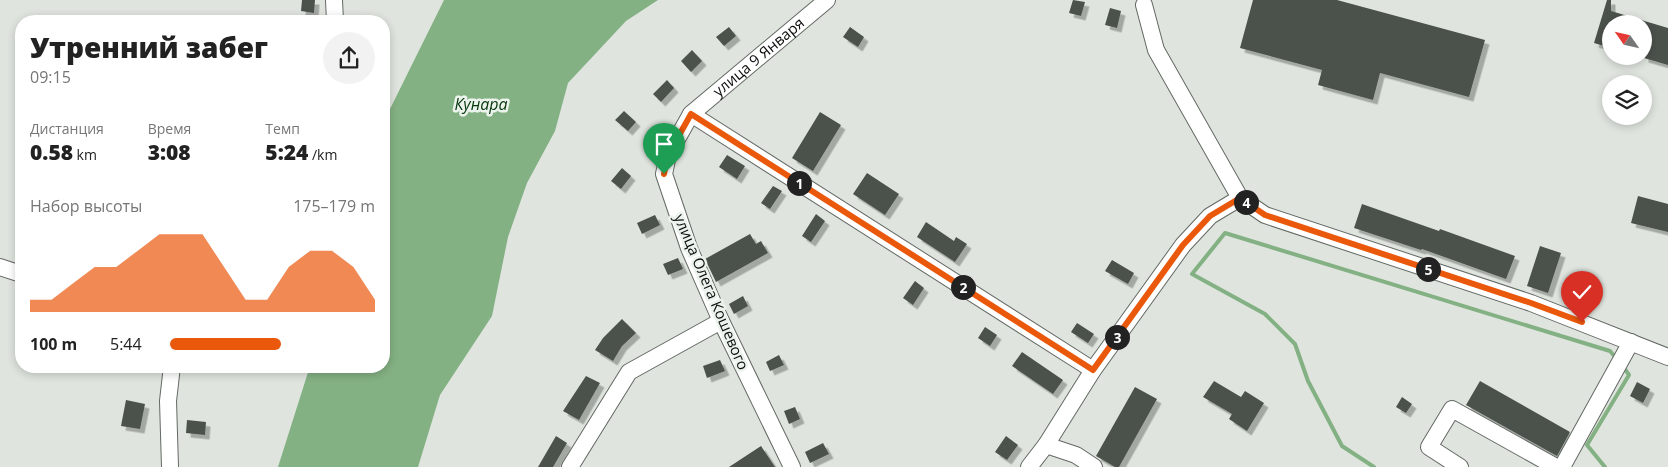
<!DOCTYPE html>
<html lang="ru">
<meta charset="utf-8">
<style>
:root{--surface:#fff;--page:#f2f2f2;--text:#222;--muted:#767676;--accent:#ea580c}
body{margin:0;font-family:"Open Sans",sans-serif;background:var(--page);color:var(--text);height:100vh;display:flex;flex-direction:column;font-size:19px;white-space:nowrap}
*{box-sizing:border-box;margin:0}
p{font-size:16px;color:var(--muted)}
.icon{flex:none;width:28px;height:28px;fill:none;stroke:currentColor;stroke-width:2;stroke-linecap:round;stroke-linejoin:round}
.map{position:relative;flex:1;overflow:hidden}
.drawer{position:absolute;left:15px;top:15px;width:375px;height:358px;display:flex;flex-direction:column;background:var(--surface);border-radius:20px;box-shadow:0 2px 8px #0003}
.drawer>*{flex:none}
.needle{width:32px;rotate:304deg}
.buttons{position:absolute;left:1602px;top:15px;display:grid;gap:10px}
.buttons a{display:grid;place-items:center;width:50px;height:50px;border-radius:50%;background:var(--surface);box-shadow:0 2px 8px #0003;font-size:25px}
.pin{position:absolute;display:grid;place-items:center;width:42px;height:42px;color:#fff;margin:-51px -21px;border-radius:50% 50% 50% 0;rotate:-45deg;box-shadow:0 0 5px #0007}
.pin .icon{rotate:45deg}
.km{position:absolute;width:25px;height:25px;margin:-12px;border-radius:50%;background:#222;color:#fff;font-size:14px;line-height:25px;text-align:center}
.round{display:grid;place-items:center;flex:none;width:52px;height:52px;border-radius:26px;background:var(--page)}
.summary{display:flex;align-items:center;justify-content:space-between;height:85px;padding:0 15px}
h1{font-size:28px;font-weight:800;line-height:38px}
.metrics{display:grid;grid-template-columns:repeat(3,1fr);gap:8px;height:85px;padding:5px 15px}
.metrics div{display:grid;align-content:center}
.metrics b{font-size:21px;font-weight:800}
.metrics small{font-size:14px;font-weight:400}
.metrics p{font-size:14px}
.chart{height:140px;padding:10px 15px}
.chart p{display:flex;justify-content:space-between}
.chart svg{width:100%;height:90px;margin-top:5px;fill:var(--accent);opacity:.7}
ul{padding:0 15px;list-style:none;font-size:16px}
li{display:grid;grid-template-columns:80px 60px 1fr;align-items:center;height:38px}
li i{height:12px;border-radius:6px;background:var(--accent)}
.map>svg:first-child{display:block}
</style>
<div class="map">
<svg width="1668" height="467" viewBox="0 0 1668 467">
<defs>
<filter id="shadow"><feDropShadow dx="4.5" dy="4.5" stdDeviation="0" flood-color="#0004"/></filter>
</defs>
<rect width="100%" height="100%" fill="#dfe5de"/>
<path fill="#84b184" d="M 444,0 L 658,0 L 626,21 L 568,83 L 555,131 L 527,183 L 508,237 L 492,316 L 440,395 L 418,467 L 278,467 L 310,366 L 384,366 L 384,131 L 390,109 Z"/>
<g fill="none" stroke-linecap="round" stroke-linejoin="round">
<path stroke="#84b184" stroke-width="4" d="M 1374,467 L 1342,446 L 1308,381 L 1295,344 L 1265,314 L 1192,274 L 1225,233 L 1610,351 L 1616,358
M 1605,467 L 1587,445 L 1629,375 L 1622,365"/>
</g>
<path fill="#4b514b" filter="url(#shadow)" d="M 302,0 L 315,0 L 314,13 L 301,11 Z
M 1073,0 L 1085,2 L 1081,16 L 1069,13 Z
M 1253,0 L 1337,0 L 1485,40 L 1469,97 L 1380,73 L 1373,100 L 1318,85 L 1322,70 L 1240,48 Z
M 1607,0 L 1611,0 L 1611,11 L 1668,28 L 1668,65 L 1644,58 L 1644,24 L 1611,24 L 1611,48 L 1594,43 Z
M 1110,8 L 1121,11 L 1117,28 L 1105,25 Z
M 729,27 L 736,36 L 724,46 L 716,37 Z
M 850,27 L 864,37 L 858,47 L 843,37 Z
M 692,50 L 702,61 L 691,72 L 681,61 Z
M 667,80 L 674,88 L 661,102 L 653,94 Z
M 624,111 L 636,122 L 628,131 L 615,120 Z
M 820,112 L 841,125 L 813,171 L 792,158 Z
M 727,155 L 745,166 L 737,179 L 719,167 Z
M 622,168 L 631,176 L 621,189 L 611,181 Z
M 867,173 L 899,194 L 885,215 L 853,194 Z
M 773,186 L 782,191 L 770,209 L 761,203 Z
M 1638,196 L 1668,204 L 1668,232 L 1631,223 Z
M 1362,204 L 1439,231 L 1440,229 L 1515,256 L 1506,279 L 1422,249 L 1421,250 L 1354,228 Z
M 816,214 L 825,221 L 811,242 L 802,236 Z
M 655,215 L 660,225 L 642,234 L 637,223 Z
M 926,222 L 954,241 L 956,237 L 967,244 L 955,262 L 917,237 Z
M 750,234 L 756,244 L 761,241 L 768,253 L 716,282 L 705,259 Z
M 1540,246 L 1561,253 L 1548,293 L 1527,286 Z
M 678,258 L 683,269 L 668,275 L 663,264 Z
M 1112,260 L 1134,273 L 1128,284 L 1105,271 Z
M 915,281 L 924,288 L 913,305 L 903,298 Z
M 743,296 L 748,306 L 734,314 L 729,304 Z
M 622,319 L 636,333 L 622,346 L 613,361 L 595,350 L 603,338 Z
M 1077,323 L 1094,334 L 1088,343 L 1071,332 Z
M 985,327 L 997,335 L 990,346 L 978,338 Z
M 1022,352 L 1063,380 L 1053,394 L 1012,366 Z
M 779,355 L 784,365 L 770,371 L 766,362 Z
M 720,360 L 725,371 L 707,378 L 703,366 Z
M 586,376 L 600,383 L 579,420 L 563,411 Z
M 1214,381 L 1241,397 L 1245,391 L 1264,403 L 1247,431 L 1229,419 L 1232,414 L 1203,397 Z
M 1480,381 L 1570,432 L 1557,456 L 1466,405 Z
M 1637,382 L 1650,389 L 1643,403 L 1630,396 Z
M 1135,387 L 1157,399 L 1119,467 L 1115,467 L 1096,456 Z
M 1402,397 L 1412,404 L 1406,413 L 1396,407 Z
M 126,400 L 145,404 L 140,429 L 121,426 Z
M 795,407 L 800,419 L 789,424 L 784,411 Z
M 187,420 L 206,422 L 205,435 L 186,433 Z
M 556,436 L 567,443 L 553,467 L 538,467 Z
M 1006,436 L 1018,445 L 1007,460 L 995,452 Z
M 823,443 L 829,454 L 810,463 L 805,452 Z
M 761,446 L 775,467 L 729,467 Z"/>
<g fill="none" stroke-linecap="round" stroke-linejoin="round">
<defs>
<g id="minor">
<path d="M 334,0 L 335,21"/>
<path d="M 1144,5 L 1156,50 L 1240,198 L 1265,215 L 1531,303 L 1668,357"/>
<path d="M 691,114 L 1093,370"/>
<path d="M 0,267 L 21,274"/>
<path d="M 1046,445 L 1076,455 L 1094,467"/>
<path d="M 170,467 L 168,401 L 172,366"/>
<path d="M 570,467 L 629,372 L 721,321"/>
<path id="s1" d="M 792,467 L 721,321 L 689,248 L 664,174 L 668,155 L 691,114 L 827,0"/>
<path d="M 1029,467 L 1046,445 L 1093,370 L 1183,245 L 1210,216 L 1240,198"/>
<path d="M 1460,467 L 1429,447 L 1452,409 L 1556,467"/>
<path d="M 1562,467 L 1631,342"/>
</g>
</defs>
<use href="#minor" stroke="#636963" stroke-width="18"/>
<use href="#minor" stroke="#fff" stroke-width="16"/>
</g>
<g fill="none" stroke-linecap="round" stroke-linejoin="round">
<defs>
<path id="route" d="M 664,174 L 668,155 L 691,114 L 1093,370 L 1183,245 L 1210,216 L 1240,198 L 1265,215 L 1531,303 L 1582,322"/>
</defs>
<use href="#route" stroke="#fff" stroke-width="10"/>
<use href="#route" stroke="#ea580c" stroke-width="6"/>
</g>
<g text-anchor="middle" stroke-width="5" stroke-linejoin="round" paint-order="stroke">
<g font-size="15" fill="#0d0f0c" stroke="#ecf3ec">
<text dy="5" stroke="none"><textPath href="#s1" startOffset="475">улица 9 Января</textPath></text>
<text transform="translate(711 292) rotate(67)" y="5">улица Олега Кошевого</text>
</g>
<g font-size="16" font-style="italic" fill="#05380c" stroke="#ecf3ec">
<text x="481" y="110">Кунара</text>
</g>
</g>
</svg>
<div class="buttons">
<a><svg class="needle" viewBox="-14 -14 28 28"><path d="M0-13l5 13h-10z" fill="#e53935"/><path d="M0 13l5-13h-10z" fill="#767676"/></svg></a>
<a><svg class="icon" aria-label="layers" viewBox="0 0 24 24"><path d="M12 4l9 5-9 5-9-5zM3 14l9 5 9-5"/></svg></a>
</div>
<div class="pin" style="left:664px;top:174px;background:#1e9e55"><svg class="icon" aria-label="arrive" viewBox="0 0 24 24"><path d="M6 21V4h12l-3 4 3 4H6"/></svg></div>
<div class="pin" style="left:1582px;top:322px;background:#d93025"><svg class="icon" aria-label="check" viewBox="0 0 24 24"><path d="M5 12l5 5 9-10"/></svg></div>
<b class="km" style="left:799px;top:183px">1</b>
<b class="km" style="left:963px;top:287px">2</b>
<b class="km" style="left:1117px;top:337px">3</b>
<b class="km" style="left:1246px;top:202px">4</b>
<b class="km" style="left:1428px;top:269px">5</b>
<section class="drawer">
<div class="summary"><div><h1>Утренний забег</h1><p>09:15</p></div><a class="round"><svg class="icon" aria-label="share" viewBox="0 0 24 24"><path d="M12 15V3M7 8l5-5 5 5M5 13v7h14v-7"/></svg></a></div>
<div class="metrics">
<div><p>Дистанция</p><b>0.58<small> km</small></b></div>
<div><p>Время</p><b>3:08</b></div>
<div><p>Темп</p><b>5:24<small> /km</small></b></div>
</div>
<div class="chart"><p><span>Набор высоты</span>175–179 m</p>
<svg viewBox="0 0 160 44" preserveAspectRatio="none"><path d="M0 44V38L10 38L20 30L30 22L40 22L50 14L60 6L70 6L80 6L90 22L100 38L110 38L120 22L130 14L140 14L150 22L160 38V44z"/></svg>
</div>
<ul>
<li><b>100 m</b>5:44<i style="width:54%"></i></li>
</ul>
</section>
</div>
